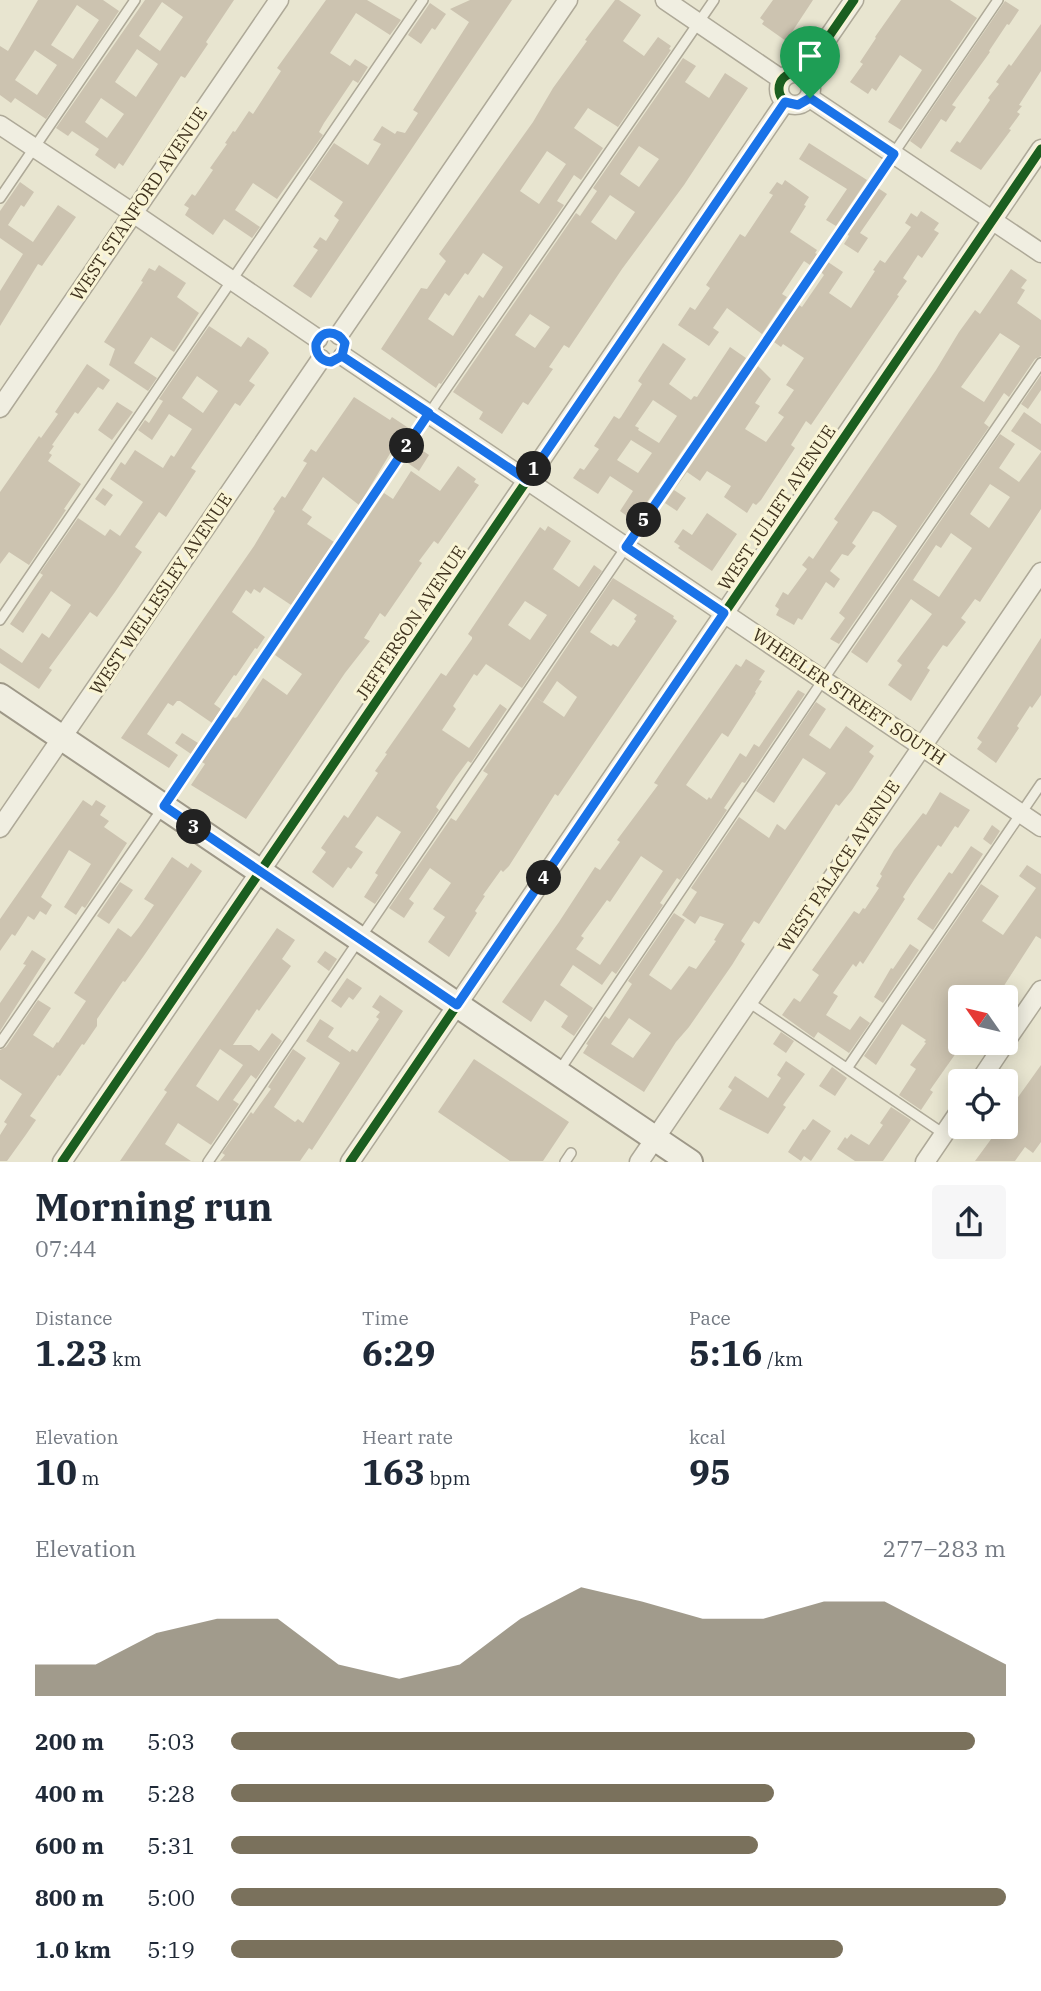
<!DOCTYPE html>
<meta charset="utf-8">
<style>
:root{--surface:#fff;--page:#f6f6f7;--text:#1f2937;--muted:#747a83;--accent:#7a715c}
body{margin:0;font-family:"IBM Plex Serif",serif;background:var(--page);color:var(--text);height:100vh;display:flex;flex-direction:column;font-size:26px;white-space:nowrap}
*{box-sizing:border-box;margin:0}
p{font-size:23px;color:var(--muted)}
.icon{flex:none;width:38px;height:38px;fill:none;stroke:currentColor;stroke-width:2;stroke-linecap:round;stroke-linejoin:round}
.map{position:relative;height:1162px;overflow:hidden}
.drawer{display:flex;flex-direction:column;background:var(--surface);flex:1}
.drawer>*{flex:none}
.needle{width:46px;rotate:304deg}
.controls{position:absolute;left:948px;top:985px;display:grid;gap:14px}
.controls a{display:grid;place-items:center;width:70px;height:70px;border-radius:7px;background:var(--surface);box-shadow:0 4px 18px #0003;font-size:35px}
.pin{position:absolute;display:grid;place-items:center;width:60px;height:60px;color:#fff;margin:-72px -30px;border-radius:50% 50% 50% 0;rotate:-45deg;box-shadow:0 0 7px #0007}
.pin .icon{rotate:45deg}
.km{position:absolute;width:35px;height:35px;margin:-18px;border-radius:50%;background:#222;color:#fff;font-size:19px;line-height:35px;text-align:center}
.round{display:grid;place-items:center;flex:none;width:74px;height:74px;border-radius:7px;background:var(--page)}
.summary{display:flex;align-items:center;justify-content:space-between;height:119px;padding:0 35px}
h1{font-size:38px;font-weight:700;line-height:52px}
.figures{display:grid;grid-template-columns:repeat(3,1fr);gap:10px;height:119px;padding:7px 35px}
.figures div{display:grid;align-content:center}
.figures b{font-size:35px;font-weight:700}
.figures small{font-size:19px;font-weight:400}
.figures p{font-size:19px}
.chart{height:196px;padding:14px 35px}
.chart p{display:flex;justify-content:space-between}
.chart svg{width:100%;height:126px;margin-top:7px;fill:var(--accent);opacity:.7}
ul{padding:0 35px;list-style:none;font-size:23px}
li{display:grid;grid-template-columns:112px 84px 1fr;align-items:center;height:52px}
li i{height:18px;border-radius:9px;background:var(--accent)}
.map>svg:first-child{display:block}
</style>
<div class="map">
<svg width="1041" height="1162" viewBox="0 0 1041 1162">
<rect width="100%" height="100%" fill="#e8e5d0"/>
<path fill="#ccc3b0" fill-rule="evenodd" d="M 38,0 L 103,0 L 119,11 L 46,119 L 15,98 L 11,103 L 0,95 L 0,46 L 8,51 ZM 77,5 L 99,20 L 73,59 L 51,45 ZM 35,50 L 57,65 L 37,95 L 15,80 Z
M 145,0 L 234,0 L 206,42 L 208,44 L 185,78 L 181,76 L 123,166 L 119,163 L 115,169 L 95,155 L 99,149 L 72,131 L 68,136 L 56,128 ZM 162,2 L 183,17 L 160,51 L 139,36 ZM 137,49 L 158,64 L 136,97 L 115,82 ZM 101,98 L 124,114 L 107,138 L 85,122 Z
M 326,0 L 367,0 L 401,20 L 390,35 L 356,13 L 330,53 L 350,66 L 355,59 L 368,67 L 358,83 L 353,80 L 324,123 L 319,132 L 323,135 L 277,199 L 253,183 L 235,210 L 260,227 L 252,238 L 224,219 L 213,235 L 185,215 L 189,208 L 184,205 L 192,194 L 195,196 L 213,170 L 210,168 L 227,144 L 225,143 L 233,131 L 235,132 L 249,111 L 253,114 L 281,71 L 277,68 Z
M 470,0 L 512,0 L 311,298 L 293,286 L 318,250 L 313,247 L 320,237 L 326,241 L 339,220 L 334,216 L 343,202 L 309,179 L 334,143 L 368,165 L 381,144 L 373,140 L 382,126 L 395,134 L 397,131 L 405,133 L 418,113 L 413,110 L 469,22 L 450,9 Z
M 615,0 L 619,0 L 641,15 L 623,41 L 644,56 L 658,37 L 671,46 L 669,49 L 671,50 L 618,127 L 588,108 L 574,128 L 603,148 L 581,180 L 574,175 L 557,201 L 564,205 L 441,384 L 439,383 L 436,388 L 381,349 L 421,288 L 427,289 L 446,261 L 439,254 L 533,122 L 553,88 L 587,41 L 585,40 ZM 547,151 L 566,164 L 539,204 L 520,191 ZM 483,253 L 503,267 L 483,298 L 479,295 L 453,336 L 428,319 L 445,293 L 449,296 L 465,273 L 468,275 Z
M 773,0 L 813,0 L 786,41 L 762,24 L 764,21 L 760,18 Z
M 901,0 L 950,0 L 977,18 L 901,130 L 888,122 L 922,70 L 900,55 L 876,91 L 872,88 L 868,94 L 850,82 L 863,64 L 860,62 L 876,38 L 875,37 Z
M 1005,1 L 1019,10 L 1009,25 L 1007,24 L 989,51 L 990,52 L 952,105 L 956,107 L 946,122 L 941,119 L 921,149 L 910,141 Z
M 430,3 L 446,14 L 435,30 L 432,28 L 421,44 L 408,35 Z
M 1041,24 L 1041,71 L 1019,105 L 1022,106 L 1017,112 L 1020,114 L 1009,129 L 1011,130 L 981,170 L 950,151 L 957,141 L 960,143 L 990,100 L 988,98 L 999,84 L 996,82 L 1009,64 L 1011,66 Z
M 683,58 L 696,66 L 685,82 L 709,98 L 725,73 L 748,88 L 684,185 L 622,269 L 569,348 L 564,345 L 549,367 L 553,369 L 528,405 L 523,402 L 502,434 L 479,419 L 483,412 L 453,392 L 576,213 L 580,216 L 597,191 L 593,188 ZM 639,146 L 659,159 L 639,187 L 620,174 ZM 610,195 L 635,212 L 616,240 L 591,222 ZM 530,314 L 550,327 L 535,348 L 515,335 Z
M 809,143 L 867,180 L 836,226 L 826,220 L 847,189 L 799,159 Z
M 785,180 L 809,197 L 804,205 L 806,206 L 790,232 L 817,250 L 815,253 L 817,254 L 810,265 L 804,261 L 782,294 L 787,297 L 762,334 L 727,308 L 713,328 L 719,332 L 709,346 L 678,325 L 690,307 L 695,310 L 710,288 L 706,285 L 740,234 L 745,237 L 773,195 L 769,193 L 777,182 L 782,185 Z
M 20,182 L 34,192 L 24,207 L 21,205 L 8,225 L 33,242 L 58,205 L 76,217 L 42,266 L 38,264 L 0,326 L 0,291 L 23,254 L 0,238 L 0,211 Z
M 878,188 L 887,194 L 860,233 L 868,238 L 858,253 L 844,244 L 849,236 L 847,234 Z
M 921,211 L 939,223 L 934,230 L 939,233 L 922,258 L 918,255 L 903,278 L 907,281 L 897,295 L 899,296 L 811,425 L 806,421 L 791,445 L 795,448 L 761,500 L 756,505 L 753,503 L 747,513 L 724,497 L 731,486 L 707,471 L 700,481 L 687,472 L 674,490 L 686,498 L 677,511 L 665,503 L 758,366 L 771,379 L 755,403 L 760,406 L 745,429 L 766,442 L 784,417 L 778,413 L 794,390 L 786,385 L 804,358 L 783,344 L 781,347 L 774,342 L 799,305 L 802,307 L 824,275 L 821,272 L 828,262 L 843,272 L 829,293 L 851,308 L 875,271 L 873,270 L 880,260 L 885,263 L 911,227 L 905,223 L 911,213 L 917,217 Z
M 159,265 L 186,283 L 177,297 L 199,313 L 174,352 L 151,337 L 134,363 L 157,378 L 148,391 L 109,365 L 115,349 L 104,342 L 143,282 L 141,281 L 149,268 L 155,271 Z
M 1011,269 L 1027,280 L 1021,288 L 1025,290 L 1017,303 L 1041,320 L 1041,356 L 1035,359 L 1009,397 L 1004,393 L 984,423 L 989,427 L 839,644 L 830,639 L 845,618 L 839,613 L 897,526 L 879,513 L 873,511 L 852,543 L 856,546 L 848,556 L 842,554 L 830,571 L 840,579 L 834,588 L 826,582 L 802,620 L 798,618 L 794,625 L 776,615 L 779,609 L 775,606 L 783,592 L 788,595 L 807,569 L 802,565 L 809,556 L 813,559 L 838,522 L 834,519 L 936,370 L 959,332 L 975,310 L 980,314 ZM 1000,333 L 1020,346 L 984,402 L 961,387 Z
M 209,326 L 241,347 L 248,337 L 266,349 L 269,353 L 249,381 L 255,385 L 240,406 L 235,403 L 191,468 L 196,471 L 166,517 L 159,512 L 135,547 L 142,552 L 115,592 L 97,617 L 90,612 L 49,668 L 52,670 L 39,689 L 0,663 L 0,648 L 22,663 L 42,633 L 49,638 L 71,605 L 51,591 L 23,633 L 10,624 L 38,582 L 43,575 L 40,573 L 78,518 L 105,536 L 110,529 L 120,536 L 143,502 L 110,479 L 121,462 L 125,465 L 135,450 L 163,468 L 171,455 L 174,457 L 192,429 L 169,414 L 152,440 L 138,430 L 145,420 L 149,423 L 163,401 L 159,399 ZM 197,376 L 218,391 L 203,413 L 182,398 Z
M 663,343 L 686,359 L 669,384 L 691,400 L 694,396 L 697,397 L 730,347 L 746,358 L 634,521 L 620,511 L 633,491 L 610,476 L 598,494 L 573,478 L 580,468 L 584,470 L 599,449 L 594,446 L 614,416 L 619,419 L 621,417 L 642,384 L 638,381 ZM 653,400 L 677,416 L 659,443 L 638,430 L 639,428 L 635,426 ZM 631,440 L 652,453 L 638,473 L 617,460 Z
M 87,364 L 110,380 L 103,390 L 98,387 L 78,414 L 75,412 L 52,445 L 54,446 L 49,453 L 52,455 L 48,461 L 81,484 L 64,509 L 66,510 L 29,565 L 9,552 L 0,564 L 0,492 L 39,436 L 41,438 L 58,414 L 55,412 Z
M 1041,375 L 1041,390 L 1028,409 L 1021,404 Z
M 354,397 L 390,420 L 392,417 L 410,429 L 394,454 L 391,452 L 359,505 L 323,477 L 302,510 L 312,517 L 307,524 L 334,542 L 291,605 L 264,587 L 260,593 L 254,589 L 251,594 L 246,590 L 232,612 L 265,637 L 257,649 L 255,648 L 236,676 L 234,675 L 214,704 L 221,709 L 212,723 L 180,701 L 177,701 L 173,706 L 168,703 L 147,734 L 178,755 L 169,768 L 121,738 L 254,546 L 275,511 L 273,509 L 282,496 L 285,498 L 307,463 L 303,461 L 311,449 L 316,452 Z
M 117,402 L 133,412 L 112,440 L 98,430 Z
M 1024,412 L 1041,424 L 1041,451 L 1011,431 Z
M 1000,434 L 1015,444 L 999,468 L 1019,482 L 1041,452 L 1041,509 L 980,602 L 975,599 L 961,618 L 966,622 L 947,647 L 943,645 L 927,668 L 930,670 L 911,701 L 888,685 L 902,665 L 897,661 L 932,614 L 911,599 L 867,663 L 851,652 ZM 990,484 L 1010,497 L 989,528 L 970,514 ZM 951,533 L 972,548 L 939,597 L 913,580 L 936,545 L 941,548 Z
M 416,446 L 429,455 L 419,471 L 405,461 Z
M 458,466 L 476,479 L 474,482 L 479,485 L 438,544 L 434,541 L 419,561 L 422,563 L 385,617 L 380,613 L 364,638 L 370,641 L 345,673 L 246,819 L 191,785 L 205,764 L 202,762 L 233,717 L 235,718 L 237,717 L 263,678 L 287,695 L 302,674 L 275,655 L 384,493 L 393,499 L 411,471 L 440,491 Z
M 103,488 L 113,495 L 105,506 L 95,499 Z
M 707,513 L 737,534 L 712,571 L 678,548 L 680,546 L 674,542 L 683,529 L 692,535 Z
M 548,526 L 571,541 L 553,569 L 579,587 L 594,565 L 602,571 L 522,688 L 486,664 L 477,676 L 474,674 L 453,706 L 456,709 L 442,730 L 469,748 L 500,704 L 507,709 L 471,763 L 468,761 L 456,777 L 436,807 L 439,810 L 375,904 L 364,897 L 378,875 L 375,873 L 401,832 L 377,816 L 355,847 L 363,852 L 351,869 L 348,867 L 333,888 L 312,872 L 326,852 L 321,848 L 344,815 L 348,818 L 378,773 L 375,771 L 387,754 L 385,753 L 441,673 L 446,676 L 472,639 L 472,637 L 468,634 L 540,527 L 545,531 ZM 525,601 L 547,615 L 530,640 L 508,625 Z
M 613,578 L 674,616 L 673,618 L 677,621 L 558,796 L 555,794 L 509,866 L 503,872 L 501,870 L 483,895 L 485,896 L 475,911 L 477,913 L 449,957 L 428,942 L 445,917 L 433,909 L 451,883 L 430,868 L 409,899 L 414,903 L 404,918 L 389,908 L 451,818 L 456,821 L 488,774 L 483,771 L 534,696 L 564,717 L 577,697 L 557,681 L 543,702 L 534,696 ZM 613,599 L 637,615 L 634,619 L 636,621 L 618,647 L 613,644 L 611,646 L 590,632 Z
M 1041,638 L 1041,695 L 1032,708 L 1030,706 L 1017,726 L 1019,728 L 996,763 L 977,749 L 982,742 L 977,738 Z
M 746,659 L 765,671 L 759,680 L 762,681 L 755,692 L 756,693 L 728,737 L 722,733 L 686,785 L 707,800 L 709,797 L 711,799 L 740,753 L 746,757 L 754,744 L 759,747 L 798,690 L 805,694 L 745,783 L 742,782 L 724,808 L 727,810 L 680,880 L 677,878 L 660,903 L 663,905 L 616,974 L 612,971 L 602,985 L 573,965 L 560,985 L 593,1008 L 574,1036 L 561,1027 L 568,1016 L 545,1000 L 531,1022 L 502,1002 L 559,922 L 595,867 L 600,870 L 620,842 L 617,840 L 658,785 L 654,783 L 664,768 L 736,664 L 741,667 ZM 641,856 L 663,871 L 600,965 L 576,949 L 584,938 L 581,936 L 607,900 L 610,902 Z
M 816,702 L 826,709 L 809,735 L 830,749 L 846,726 L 874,746 L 869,752 L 874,756 L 852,790 L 839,806 L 836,804 L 759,924 L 754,921 L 741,941 L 745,944 L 732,965 L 689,1027 L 676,1042 L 644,1092 L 583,1053 L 588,1045 L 586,1044 L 605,1016 L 609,1019 L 632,984 L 628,981 L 674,913 L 685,920 L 649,975 L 671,990 L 689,966 L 696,969 L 716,941 L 714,940 L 724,924 L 700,916 L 695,924 L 682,915 L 697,892 L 691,888 L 739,817 L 769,838 L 777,824 L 785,830 L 826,773 L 803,758 L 774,803 L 756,791 ZM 629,1018 L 651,1033 L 633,1058 L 611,1044 Z
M 182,733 L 198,743 L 191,754 L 175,743 Z
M 940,792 L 970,810 L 958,828 L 955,826 L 941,847 L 938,845 L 914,880 L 903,897 L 905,899 L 863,964 L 860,961 L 856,967 L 853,964 L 833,993 L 838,996 L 826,1015 L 850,1030 L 860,1016 L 870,1023 L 849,1053 L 818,1032 L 814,1038 L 782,1015 L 794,998 L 800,1002 L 819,975 L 812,970 L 854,911 L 859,914 L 863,908 L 865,909 L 879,888 L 876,886 L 882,876 L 880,874 L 894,850 L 923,813 L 926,815 Z
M 83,800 L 92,806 L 96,800 L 106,806 L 100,815 L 109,821 L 104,827 L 127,843 L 85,908 L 82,906 L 76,915 L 64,907 L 91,864 L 69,850 L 41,897 L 52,905 L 46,915 L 40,911 L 34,920 L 28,916 L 15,936 L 12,934 L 0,951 L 0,919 Z
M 992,825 L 1000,831 L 991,845 L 983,839 Z
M 971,846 L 983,854 L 933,930 L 917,919 L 949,872 L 952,874 Z
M 172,857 L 188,868 L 191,863 L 202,871 L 143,957 L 125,982 L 123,981 L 97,1019 L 97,1026 L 84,1045 L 82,1044 L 60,1076 L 58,1075 L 30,1116 L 36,1120 L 25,1136 L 7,1161 L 0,1161 L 0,1135 L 7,1124 L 4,1122 L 22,1094 L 0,1079 L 0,1050 L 6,1047 L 38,1000 L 51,1008 L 33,1035 L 53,1048 L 57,1042 L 58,1043 L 86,1001 L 74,993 L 118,928 L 131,937 L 139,927 L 154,905 L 144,899 Z
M 1027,865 L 1041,874 L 1041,939 L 1036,936 L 996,998 L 961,998 L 961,1037 L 956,1043 L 961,1046 L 930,1090 L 933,1092 L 921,1110 L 899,1095 L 916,1069 L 910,1065 L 926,1043 L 924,1042 L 926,1040 L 902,1024 L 876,1065 L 864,1056 L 981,884 L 999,896 L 982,921 L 1003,935 L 1036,888 L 1019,876 Z
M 120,882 L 133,890 L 109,924 L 97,916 Z
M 277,928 L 295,940 L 282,959 L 291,966 L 259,1011 L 257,1009 L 233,1045 L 251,1045 L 259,1051 L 272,1033 L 282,1041 L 256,1079 L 251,1075 L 233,1100 L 239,1104 L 211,1145 L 178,1123 L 165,1144 L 191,1161 L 120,1161 L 167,1092 L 164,1090 ZM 220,1049 L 243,1065 L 218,1101 L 196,1086 Z
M 910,944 L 919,950 L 883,1003 L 874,997 L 891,968 L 893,969 Z
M 32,950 L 46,959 L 0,1031 L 0,1003 L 26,965 L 23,964 Z
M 325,951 L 337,959 L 329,971 L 317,962 Z
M 347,978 L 362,988 L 353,1000 L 349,997 L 341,1008 L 331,1001 Z
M 380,995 L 403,1011 L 312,1150 L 309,1148 L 300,1161 L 220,1161 L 225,1155 L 222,1153 L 251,1112 L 253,1114 L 271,1089 L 268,1087 L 293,1049 L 306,1058 L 274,1107 L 295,1122 L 298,1119 L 303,1123 L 340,1063 L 306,1041 L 320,1019 L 334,1028 L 328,1037 L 350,1052 L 352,1049 L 357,1052 L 379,1019 L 376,1017 L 380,1012 L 372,1007 Z
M 781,1032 L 794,1041 L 786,1053 L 773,1044 Z
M 474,1059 L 569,1122 L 543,1161 L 510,1161 L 438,1112 Z
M 786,1061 L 805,1074 L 783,1105 L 786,1107 L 768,1134 L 719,1109 L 732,1090 L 728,1087 L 735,1076 L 768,1098 L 781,1078 L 777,1075 Z
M 1041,1065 L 1041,1142 L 1033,1153 L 1025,1147 L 1015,1161 L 975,1161 L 1000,1127 L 1006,1127 L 1006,1117 L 1011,1107 Z
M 832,1067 L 847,1078 L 835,1096 L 819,1086 Z
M 891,1107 L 911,1120 L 883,1161 L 855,1161 L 837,1149 L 845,1137 L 847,1139 L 851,1134 L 869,1145 L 883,1125 L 880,1123 Z
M 813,1119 L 831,1131 L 811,1161 L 804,1156 L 801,1161 L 788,1152 L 803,1129 L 805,1130 Z"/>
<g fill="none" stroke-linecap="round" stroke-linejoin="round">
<defs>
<path id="lane" d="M 0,198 L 135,0
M 0,620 L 423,0
M 747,1001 L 944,1134
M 0,1043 L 164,806 L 439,399 L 714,0
M 848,1067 L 1041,784
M 559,1071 L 823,680 L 1041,363
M 208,1162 L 998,0
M 565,1162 L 571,1153"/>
<path id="street" d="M 665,0 L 781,79
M779 89a16 16 0 1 1 32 0a16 16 0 1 1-32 0Z
M 803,74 L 854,0
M 810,98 L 1041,253
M 0,125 L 133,213 L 318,339
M 339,335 L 568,0
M 343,356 L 1041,827
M 0,408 L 279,0
M 0,828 L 321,359
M 1006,1041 L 1041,990
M 979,1082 L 1005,1043
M 62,1162 L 785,102
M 350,1162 L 1041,149
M 639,1162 L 1041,572
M 925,1162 L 961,1109"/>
<path id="secondary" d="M 0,696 L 690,1162"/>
</defs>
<use href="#lane" stroke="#aea998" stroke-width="12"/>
<use href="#street" stroke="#aea998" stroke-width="21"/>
<use href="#secondary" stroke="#9e9888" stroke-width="28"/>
<use href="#lane" stroke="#f0eee1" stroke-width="9"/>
<use href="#street" stroke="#f0eee1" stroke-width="18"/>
<use href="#secondary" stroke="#f0eee1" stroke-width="24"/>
<defs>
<path id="cycleway" d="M779 89a16 16 0 1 1 32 0a16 16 0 1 1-32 0Z
M 803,74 L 854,0
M 62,1162 L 785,102
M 350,1162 L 1041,149"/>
</defs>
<use href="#cycleway" stroke="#f9f4d5" stroke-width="13"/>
<use href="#cycleway" stroke="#1b5e20" stroke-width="9"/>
</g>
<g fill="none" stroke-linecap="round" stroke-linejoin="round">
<defs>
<path id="route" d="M 810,98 L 798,105 L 785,102 L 527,480 L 345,358 L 342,356 L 331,362 C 321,361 315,354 316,344 C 322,329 337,330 345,343 L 342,356 L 429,413 L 164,806 L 457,1005 L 724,613 L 626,547 L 894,154 L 810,98"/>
</defs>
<use href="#route" stroke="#fff" stroke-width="14"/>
<use href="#route" stroke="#1a73e8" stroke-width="9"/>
</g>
<g text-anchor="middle" stroke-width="6" stroke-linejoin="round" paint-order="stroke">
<g font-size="18" fill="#3f321e" stroke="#f9f4d5">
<text transform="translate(139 204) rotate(-56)" y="6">WEST STANFORD AVENUE</text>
<text transform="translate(777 508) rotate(-56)" y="6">WEST JULIET AVENUE</text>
<text transform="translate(161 594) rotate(-56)" y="6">WEST WELLESLEY AVENUE</text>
<text transform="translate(411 623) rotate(-56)" y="6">JEFFERSON AVENUE</text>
<text transform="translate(849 697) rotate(34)" y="6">WHEELER STREET SOUTH</text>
<text transform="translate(839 866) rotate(-56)" y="6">WEST PALACE AVENUE</text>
</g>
</g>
</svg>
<div class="controls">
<a><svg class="needle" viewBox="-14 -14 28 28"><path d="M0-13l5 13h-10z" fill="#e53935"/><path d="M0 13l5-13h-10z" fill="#747a83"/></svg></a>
<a><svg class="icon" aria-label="locate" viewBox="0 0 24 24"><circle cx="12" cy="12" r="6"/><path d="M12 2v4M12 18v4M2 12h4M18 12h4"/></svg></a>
</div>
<div class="pin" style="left:810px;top:98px;background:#1e9e55"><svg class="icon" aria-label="arrive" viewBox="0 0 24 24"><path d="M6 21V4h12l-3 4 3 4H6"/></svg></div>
<b class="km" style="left:534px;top:469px">1</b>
<b class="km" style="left:407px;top:446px">2</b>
<b class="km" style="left:194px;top:827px">3</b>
<b class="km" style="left:544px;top:878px">4</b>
<b class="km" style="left:644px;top:520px">5</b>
</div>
<section class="drawer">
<div class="summary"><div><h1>Morning run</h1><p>07:44</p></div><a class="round"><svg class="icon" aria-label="share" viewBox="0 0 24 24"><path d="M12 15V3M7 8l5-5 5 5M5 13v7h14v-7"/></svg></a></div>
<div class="figures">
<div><p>Distance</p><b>1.23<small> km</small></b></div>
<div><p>Time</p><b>6:29</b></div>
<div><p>Pace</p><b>5:16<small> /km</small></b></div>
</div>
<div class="figures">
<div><p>Elevation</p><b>10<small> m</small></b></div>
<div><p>Heart rate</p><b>163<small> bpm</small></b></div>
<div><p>kcal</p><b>95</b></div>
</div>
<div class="chart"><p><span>Elevation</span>277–283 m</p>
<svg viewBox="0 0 160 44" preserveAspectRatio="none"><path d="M0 44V33L10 33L20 22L30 17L40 17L50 33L60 38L70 33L80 17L90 6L100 11L110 17L120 17L130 11L140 11L150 22L160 33V44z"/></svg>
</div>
<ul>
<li><b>200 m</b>5:03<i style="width:96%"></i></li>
<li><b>400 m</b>5:28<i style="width:70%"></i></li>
<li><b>600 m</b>5:31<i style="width:68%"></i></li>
<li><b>800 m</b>5:00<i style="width:100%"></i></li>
<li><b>1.0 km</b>5:19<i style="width:79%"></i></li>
</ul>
</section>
